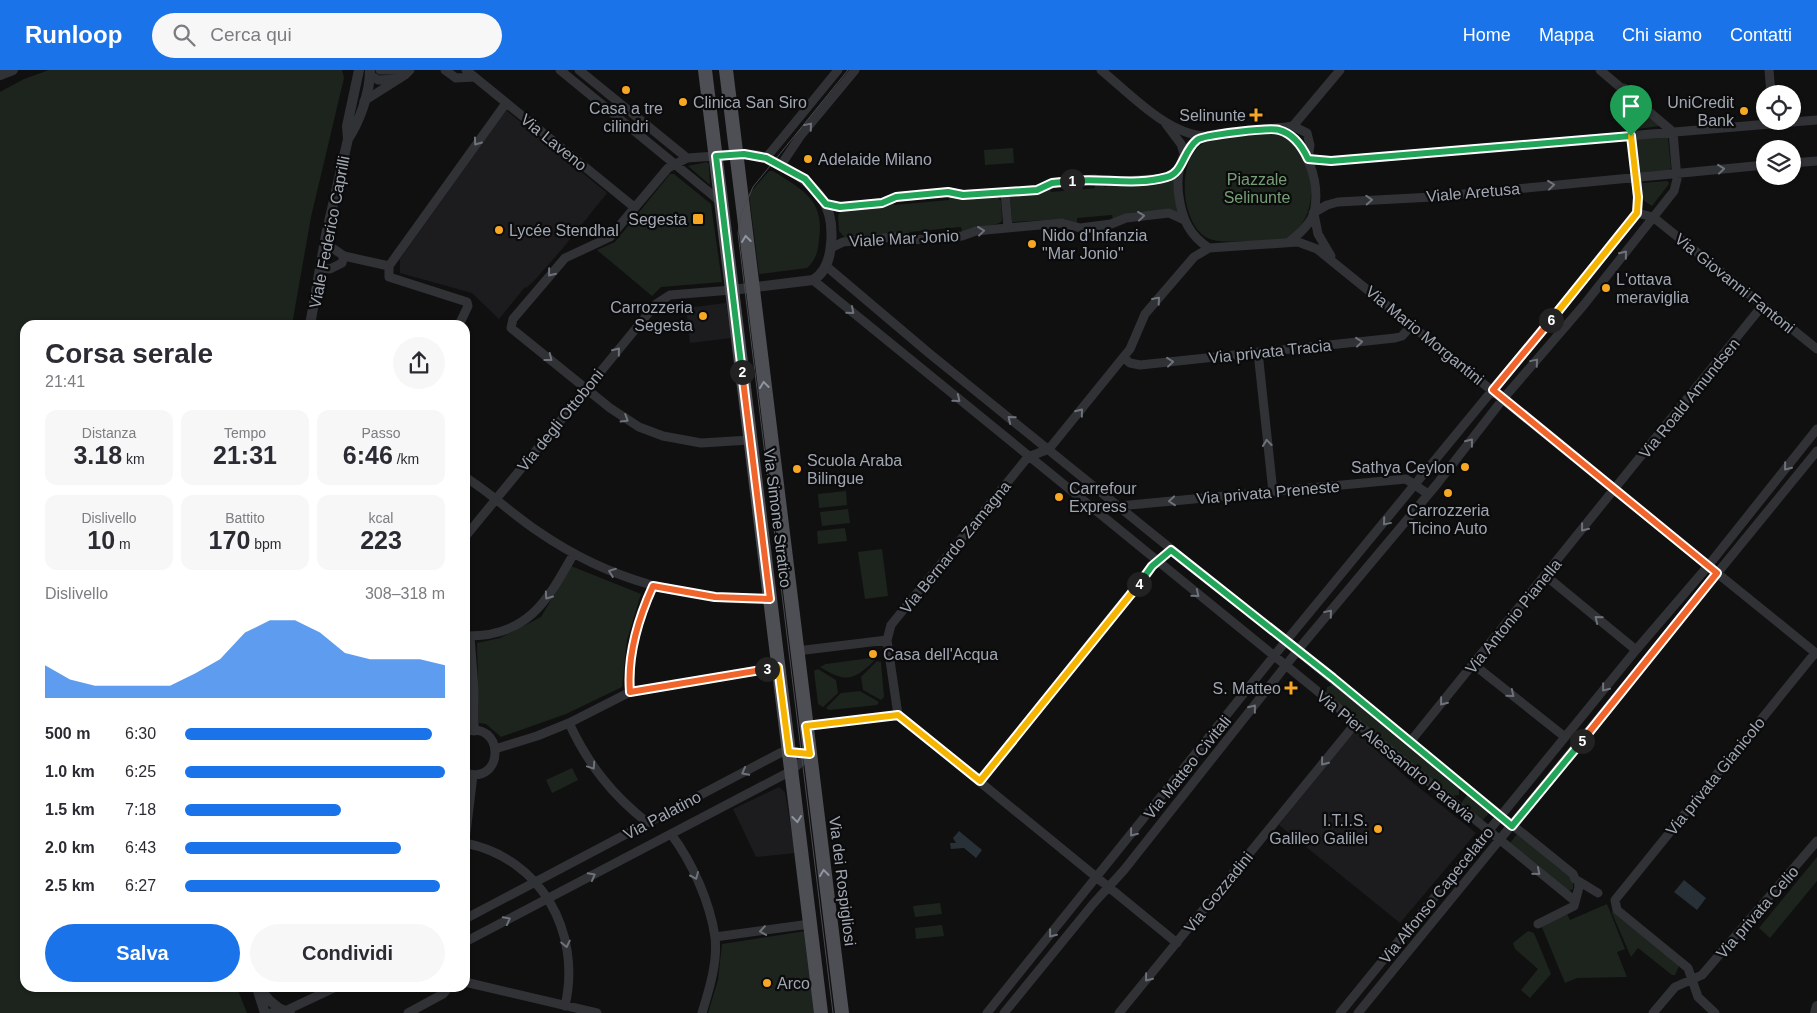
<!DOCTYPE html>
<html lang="it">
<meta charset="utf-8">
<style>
:root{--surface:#fff;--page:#f7f7f7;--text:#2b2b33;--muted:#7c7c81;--accent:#1a73e8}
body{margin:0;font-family:Helvetica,sans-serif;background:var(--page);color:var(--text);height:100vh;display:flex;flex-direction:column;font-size:19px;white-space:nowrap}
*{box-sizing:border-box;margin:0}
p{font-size:16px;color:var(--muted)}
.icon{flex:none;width:28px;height:28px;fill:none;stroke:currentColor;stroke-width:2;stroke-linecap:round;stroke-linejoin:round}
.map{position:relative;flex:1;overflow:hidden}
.panel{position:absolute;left:20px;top:250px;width:450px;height:672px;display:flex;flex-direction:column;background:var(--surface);border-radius:15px;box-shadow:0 1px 4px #0004}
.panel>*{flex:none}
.fabs{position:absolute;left:1756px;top:15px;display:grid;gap:10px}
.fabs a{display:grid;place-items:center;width:45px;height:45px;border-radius:50%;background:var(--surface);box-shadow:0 1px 4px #0004;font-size:25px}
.pin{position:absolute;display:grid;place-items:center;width:42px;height:42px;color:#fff;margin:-51px -21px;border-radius:50% 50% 50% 0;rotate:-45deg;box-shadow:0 0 5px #0007}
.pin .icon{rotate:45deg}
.km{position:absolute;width:25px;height:25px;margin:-12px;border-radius:50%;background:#222;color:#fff;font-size:14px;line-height:25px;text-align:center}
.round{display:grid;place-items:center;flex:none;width:52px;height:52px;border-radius:26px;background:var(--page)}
.head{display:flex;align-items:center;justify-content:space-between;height:85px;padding:0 25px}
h1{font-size:28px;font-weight:700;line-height:38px}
.metrics{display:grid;grid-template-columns:repeat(3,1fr);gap:8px;height:85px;padding:5px 25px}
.metrics div{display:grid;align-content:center;border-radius:12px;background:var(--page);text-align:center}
.metrics b{font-size:25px;font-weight:700}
.metrics small{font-size:14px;font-weight:400}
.metrics p{font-size:14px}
.chart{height:140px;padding:10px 25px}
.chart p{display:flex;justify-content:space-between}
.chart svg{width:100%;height:90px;margin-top:5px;fill:var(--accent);opacity:.7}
.action{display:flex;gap:10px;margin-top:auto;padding:10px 25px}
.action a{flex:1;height:58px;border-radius:30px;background:var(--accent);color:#fff;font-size:20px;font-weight:700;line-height:58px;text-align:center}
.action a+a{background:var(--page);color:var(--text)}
ul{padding:0 25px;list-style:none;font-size:16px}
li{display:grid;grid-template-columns:80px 60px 1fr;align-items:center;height:38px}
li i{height:12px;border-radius:6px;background:var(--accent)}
header{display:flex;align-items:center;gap:30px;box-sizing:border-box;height:70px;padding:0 25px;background:var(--accent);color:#fff}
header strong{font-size:24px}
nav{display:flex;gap:28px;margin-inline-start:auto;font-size:18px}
.search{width:350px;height:45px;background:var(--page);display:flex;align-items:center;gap:12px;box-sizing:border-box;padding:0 18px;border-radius:28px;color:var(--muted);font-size:19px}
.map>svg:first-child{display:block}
</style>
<header>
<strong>Runloop</strong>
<div class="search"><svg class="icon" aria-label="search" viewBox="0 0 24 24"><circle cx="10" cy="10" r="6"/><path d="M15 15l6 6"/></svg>Cerca qui</div>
<nav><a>Home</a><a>Mappa</a><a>Chi siamo</a><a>Contatti</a></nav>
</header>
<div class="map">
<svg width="1817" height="943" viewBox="0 0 1817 943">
<rect width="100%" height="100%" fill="#101011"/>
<path fill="#1c1c1e" d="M 506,40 L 607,123 L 563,178 L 533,212 L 526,218 L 525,217 L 499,249 L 472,223 L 400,203 L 400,189 Z
M 726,233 L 731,268 L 690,273 L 686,238 Z
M 1355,660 L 1407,708 L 1476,763 L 1400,853 L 1279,755 Z
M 779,717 L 785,722 L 795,783 L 756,787 L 733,739 Z"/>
<path fill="#1c241d" d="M 49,0 L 342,0 L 344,8 L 311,147 L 292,255 L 25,255 L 25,918 L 237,918 L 247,943 L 0,943 L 0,22 L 24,9 Z
M 1636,37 L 1660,56 L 1637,59 Z
M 1269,62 C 1276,64 1285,64 1290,69 C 1314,93 1320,138 1295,162 C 1293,165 1290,168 1287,170 C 1276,175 1260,171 1249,171 C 1236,171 1215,174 1204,166 C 1179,148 1176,81 1209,71 Z
M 1666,65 L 1668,68 L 1671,97 L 1669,101 L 1641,103 L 1638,99 L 1636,71 L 1638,67 Z
M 1013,78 L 1014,93 L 985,95 L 984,80 Z
M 707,92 L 709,94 L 710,115 L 688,96 Z
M 769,101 L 773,101 C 803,120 825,130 819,170 C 818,181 816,190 807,198 L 759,204 L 749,124 Z
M 670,104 L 674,104 L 711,134 L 722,212 L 661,217 L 652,226 L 597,180 L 615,172 Z
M 1176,106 L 1180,144 C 1160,139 1131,139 1113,150 L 1112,145 L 1077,148 L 1077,153 L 1065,149 L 1012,152 L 1010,127 L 1012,125 L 1050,116 L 1051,122 L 1095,118 L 1095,112 L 1105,117 L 1163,112 Z
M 1668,111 L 1669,114 L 1652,136 L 1643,130 L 1642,113 Z
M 949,125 L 960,129 L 997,127 L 1001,131 L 1002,151 C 994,158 976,154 962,163 L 961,157 L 909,162 L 909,168 L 898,163 L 845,168 L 839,161 L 838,146 L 841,140 L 894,129 L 894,135 L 949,130 Z
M 846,421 L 847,435 L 819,438 L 818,424 Z
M 848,439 L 850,453 L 822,456 L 820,442 Z
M 845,458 L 847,471 L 818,474 L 817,461 Z
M 882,479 L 888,526 L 865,529 L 858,482 Z
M 571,496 L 641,524 L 627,570 L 622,617 L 566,644 L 501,667 L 486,654 L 479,653 L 477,573 L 500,568 L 541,547 Z
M 870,588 L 875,590 C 853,611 846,613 820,597 L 826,594 Z
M 877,591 L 881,592 L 884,627 L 881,630 L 863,620 L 861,607 Z
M 818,599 L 836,610 L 838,623 L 823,637 L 818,634 L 814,601 Z
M 1332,615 L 1459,717 L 1459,725 L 1452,726 L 1326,624 L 1327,617 Z
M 860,621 L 879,632 L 877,635 L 829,640 L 826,638 L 841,623 Z
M 572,698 L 578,710 L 552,723 L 546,710 Z
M 1468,724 L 1490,742 L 1482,751 L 1461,733 Z
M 1517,764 L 1561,800 L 1567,802 L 1573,809 L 1573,819 L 1569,821 L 1510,773 Z
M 1817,787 L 1817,811 L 1770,868 L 1759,858 Z
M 940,833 L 942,844 L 915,847 L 913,836 Z
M 1607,834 L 1625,879 L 1617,882 L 1627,907 L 1577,908 L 1565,913 L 1541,855 L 1567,844 L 1570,850 Z
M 1611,841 L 1679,896 L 1675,905 L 1672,905 L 1638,878 L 1631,887 Z
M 942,855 L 944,866 L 916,869 L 915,858 Z
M 806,861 L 817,943 L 708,943 L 718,910 L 722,874 Z
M 1528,861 L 1534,863 L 1551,904 L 1530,928 L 1521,920 L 1538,899 L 1515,879 L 1513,873 Z"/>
<path fill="#283137" d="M 959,761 L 982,780 L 976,788 L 964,778 L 951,779 L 950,773 L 956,773 L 953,768 Z
M 1684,810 L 1706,828 L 1697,840 L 1674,822 Z"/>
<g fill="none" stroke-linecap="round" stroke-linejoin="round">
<path stroke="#313236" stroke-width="9" d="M 380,0 L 400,0
M 445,0 L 456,8 L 474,7
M 466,0 L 634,137
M 560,0 L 721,132
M 579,0 L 687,88
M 1101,0 C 1129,23 1167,64 1204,66
M 1340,0 L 1293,56 C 1273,60 1211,61 1198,69 C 1179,81 1176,107 1179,127 C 1182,149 1190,166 1209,178 L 1298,172 L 1317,179 L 1817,584
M 1600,0 L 1673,62
M 1769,0 L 1771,24
M 370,5 L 378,10 L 396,9
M 364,31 L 405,5 L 410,0
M 1166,54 L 1181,74 L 1184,84
M 1293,56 L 1307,63 L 1310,75 L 1308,88
M 1279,59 C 1307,73 1321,111 1314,143 C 1310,155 1298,165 1289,172
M 716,86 L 687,88 L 668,98 L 610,167 L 565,188 L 513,249 L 511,258 L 610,338 L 639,357 L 663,366 L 701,373 L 750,370
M 766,88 L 838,0
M 1308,89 L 1331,91 L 1817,50
M 1792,93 L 1817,91
M 781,95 L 801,65 L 855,0
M 1005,122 L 1008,158
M 826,134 L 840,137 L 881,133 L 896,127 L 948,122 L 963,125 L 1037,120 L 1052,113 L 1094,109 L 1109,112 L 1166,108 L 1178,100
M 1313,143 L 1327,135 L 1338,132 L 1433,127 L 1765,95
M 1637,143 L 1653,147 L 1817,279
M 1314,144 L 1318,164 L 1331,186
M 325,173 L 344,186 L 389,196
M 831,178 L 843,172 L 895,167 L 911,170 L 962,166 L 976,161 L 1062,153 L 1080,158 L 1111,154 L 1126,148 L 1169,143 L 1184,150
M 389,196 L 506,33
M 389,196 L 389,207 L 467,232 L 468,236 L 459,255
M 826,196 L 930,284 L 1573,804 L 1575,809 L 1598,823
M 320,198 L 330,199 L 342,193 L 344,186
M 813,210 L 1575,831
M 1258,282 L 1273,422
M 1124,288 L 1130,293 L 1140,295 L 1395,268 L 1402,266 L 1412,255
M 1049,379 L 1130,279 L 1145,244 L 1194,187 L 1209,178
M 1028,387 L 1049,379
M 465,407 C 491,423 513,445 539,462 C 607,509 687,532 770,529
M 1119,436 L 1406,409 L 1428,424
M 465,467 L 656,234 L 670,225 L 732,220
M 1546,506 L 1636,580
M 465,566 C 527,567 546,533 573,485
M 470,566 L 474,619 L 474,661
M 797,581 L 887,570
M 1473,594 L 1565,667
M 630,622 C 627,586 638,549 653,516
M 898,645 L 1177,873
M 898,645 L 887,570 L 891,555 L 1028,387
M 569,653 C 588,694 612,725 648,753
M 806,656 L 898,645
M 465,662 C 505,649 505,716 465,703
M 1410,672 L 1762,236
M 495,679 L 537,666 L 569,653 L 630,622 L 778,597
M 980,711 L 1152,496 L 1171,479
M 671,764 C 692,792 710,832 715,867 C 718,892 709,920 702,943
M 465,771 L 473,705
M 465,773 C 541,788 582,862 565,936
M 465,849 L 780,683 L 789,681 L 810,684
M 1538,854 L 1574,836 L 1579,817 L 1578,811
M 715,867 L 810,854
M 465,872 L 791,701 L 810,684
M 465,912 L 597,943
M 287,940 L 334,918
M 408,943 L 443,924 L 448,918
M 987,943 L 1286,571 L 1635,147 L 1638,134 L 1629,32 L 1624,18
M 1004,943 L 1093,834 L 1124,800 L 1302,575 L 1437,414 L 1503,329 L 1583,236 L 1674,121 L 1677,109 L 1673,62
M 1119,943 L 1355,654
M 1340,943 L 1636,580 L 1708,496 L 1817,359
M 1358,943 L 1817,381
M 1653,943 L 1675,917 L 1702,905 L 1817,771
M 1715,943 L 1698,927 L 1688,898 L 1617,840 L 1615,830 L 1815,583"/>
<path stroke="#313236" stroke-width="10" d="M 0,5 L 13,0
M 348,69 C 360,51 370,22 370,0
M 716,86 C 728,85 741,83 754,85 C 765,86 776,93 786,98 C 818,117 835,135 831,174 C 830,188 825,203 813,210 L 732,220
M 310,255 L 326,165 L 348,69 L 347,56 L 359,0
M 259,918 L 269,930 L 280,939
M 258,921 L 265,943
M 272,943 L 281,939 L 290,943
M 1815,943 L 1817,936"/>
<path stroke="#4d4f55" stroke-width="14" d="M 705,0 L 821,943
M 726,0 L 842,943"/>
<path stroke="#484a4f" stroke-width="1" d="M 833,943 L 738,163 L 741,144 L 753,117 L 848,0"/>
</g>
<defs><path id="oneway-chevron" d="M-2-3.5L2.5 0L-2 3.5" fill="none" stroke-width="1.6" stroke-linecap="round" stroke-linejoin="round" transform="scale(1.25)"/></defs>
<g stroke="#6e727b">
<use href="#oneway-chevron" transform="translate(809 56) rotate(-50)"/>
<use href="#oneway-chevron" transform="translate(477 72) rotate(126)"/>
<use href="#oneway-chevron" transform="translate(1721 99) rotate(-6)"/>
<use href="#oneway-chevron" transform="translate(1551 115) rotate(-6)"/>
<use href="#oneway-chevron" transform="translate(1369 130) rotate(-3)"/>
<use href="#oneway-chevron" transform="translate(1141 146) rotate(-6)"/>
<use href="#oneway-chevron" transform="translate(981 161) rotate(-7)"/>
<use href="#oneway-chevron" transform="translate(1624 184) rotate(-51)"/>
<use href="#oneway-chevron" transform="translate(551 203) rotate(129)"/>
<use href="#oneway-chevron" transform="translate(1157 230) rotate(-49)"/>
<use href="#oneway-chevron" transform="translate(851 241) rotate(40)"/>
<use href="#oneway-chevron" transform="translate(1359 272) rotate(-6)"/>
<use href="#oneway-chevron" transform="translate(617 281) rotate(-51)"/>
<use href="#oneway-chevron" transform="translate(549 288) rotate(38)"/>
<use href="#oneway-chevron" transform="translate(1170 292) rotate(-6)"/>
<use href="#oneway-chevron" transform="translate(1535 292) rotate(-50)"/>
<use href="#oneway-chevron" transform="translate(957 329) rotate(39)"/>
<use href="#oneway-chevron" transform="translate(1080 342) rotate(-51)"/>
<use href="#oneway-chevron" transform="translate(625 349) rotate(32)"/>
<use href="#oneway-chevron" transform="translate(1011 349) rotate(-141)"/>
<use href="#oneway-chevron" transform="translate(1470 372) rotate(-52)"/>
<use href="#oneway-chevron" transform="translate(1267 373) rotate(-96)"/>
<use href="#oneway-chevron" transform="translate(1787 397) rotate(129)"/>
<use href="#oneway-chevron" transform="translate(1172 431) rotate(175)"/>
<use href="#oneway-chevron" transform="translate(1386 452) rotate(130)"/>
<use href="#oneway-chevron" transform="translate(1584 458) rotate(129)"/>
<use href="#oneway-chevron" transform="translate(612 502) rotate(-159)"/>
<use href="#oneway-chevron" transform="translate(1196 524) rotate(39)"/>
<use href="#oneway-chevron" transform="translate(548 526) rotate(125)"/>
<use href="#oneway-chevron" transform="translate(1329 543) rotate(-50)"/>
<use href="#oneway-chevron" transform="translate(1598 549) rotate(-141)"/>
<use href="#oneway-chevron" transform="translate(1605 618) rotate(129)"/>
<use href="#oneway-chevron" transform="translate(1511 624) rotate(39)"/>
<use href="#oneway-chevron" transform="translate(1443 632) rotate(129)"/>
<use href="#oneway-chevron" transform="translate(1253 638) rotate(-51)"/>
<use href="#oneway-chevron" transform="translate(1324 692) rotate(129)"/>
<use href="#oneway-chevron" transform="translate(592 696) rotate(56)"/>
<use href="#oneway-chevron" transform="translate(745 702) rotate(152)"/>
<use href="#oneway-chevron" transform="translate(1133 763) rotate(129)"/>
<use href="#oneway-chevron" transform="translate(1537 802) rotate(40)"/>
<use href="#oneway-chevron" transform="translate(592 806) rotate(-28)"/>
<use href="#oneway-chevron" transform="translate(695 806) rotate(66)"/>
<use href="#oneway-chevron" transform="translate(507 850) rotate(-28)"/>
<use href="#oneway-chevron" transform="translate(763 861) rotate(172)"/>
<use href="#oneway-chevron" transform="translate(1052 864) rotate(129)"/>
<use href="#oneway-chevron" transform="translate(566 874) rotate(78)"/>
<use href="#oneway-chevron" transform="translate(1148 908) rotate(129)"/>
</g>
<g stroke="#8f95a0">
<use href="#oneway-chevron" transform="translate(746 169) rotate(-97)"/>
<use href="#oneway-chevron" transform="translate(764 315) rotate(-97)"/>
<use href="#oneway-chevron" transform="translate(797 749) rotate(83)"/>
<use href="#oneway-chevron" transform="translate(824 803) rotate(-97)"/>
</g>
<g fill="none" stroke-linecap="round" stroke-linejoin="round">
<defs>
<path id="split-1" d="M 1072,111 C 1103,108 1136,116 1167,107 C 1183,103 1183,81 1197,70 C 1203,65 1271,57 1279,60 C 1294,64 1302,76 1308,89 L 1331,91 L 1631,66"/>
<path id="split-2" d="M 742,302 L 716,86 L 744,84 L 766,88 L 805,109 L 826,134 L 840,137 L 882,133 L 896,127 L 948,122 L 963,125 L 1037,120 L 1052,113 L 1072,111"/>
<path id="split-3" d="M 742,302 L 770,529 L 715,527 L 653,516 C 638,549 627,586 630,622 L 767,599"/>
<path id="split-4" d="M 767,599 L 778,597 L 789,682 L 810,684 L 806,656 L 898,645 L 980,711 L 1139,514"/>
<path id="split-5" d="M 1139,514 L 1152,496 L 1171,480 L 1333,608 L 1512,756 L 1582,671"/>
<path id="split-6" d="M 1551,250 L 1493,320 L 1717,503 L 1582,671"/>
<path id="split-7" d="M 1551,250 L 1637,143 L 1638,127 L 1631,66"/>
</defs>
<use href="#split-1" stroke="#fff" stroke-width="10"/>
<use href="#split-2" stroke="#fff" stroke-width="10"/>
<use href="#split-3" stroke="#fff" stroke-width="10"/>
<use href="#split-4" stroke="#fff" stroke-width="10"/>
<use href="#split-5" stroke="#fff" stroke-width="10"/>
<use href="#split-6" stroke="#fff" stroke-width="10"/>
<use href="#split-7" stroke="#fff" stroke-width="10"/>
<use href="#split-1" stroke="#22a559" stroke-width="6"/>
<use href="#split-2" stroke="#22a559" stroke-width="6"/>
<use href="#split-3" stroke="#f0652b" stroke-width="6"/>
<use href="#split-4" stroke="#f5b400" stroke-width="6"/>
<use href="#split-5" stroke="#22a559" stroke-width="6"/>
<use href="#split-6" stroke="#f0652b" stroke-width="6"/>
<use href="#split-7" stroke="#f5b400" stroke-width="6"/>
</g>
<g fill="#f6a723" stroke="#0b0b0c" stroke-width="2">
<circle cx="626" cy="20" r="5"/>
<circle cx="683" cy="32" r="5"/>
<circle cx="1744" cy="41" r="5"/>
<path d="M1253.5 37.5h5v5h5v5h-5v5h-5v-5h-5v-5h5z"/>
<circle cx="808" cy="89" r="5"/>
<rect x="692" y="143" width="12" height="12" rx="2.5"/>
<circle cx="499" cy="160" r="5"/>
<circle cx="1032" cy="174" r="5"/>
<circle cx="1606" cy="218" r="5"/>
<circle cx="703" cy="246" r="5"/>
<circle cx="1465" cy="397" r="5"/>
<circle cx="797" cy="399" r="5"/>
<circle cx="1448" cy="423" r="5"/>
<circle cx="1059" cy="427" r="5"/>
<circle cx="873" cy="584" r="5"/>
<path d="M1288.5 610.5h5v5h5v5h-5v5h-5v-5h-5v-5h5z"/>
<circle cx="1378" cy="759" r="5"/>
<circle cx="767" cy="913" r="5"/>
</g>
<g text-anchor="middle" stroke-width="4.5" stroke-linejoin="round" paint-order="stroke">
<g font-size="16" fill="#a0a7b3" stroke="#0b0b0c" text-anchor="start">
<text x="693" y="38">Clinica San Siro</text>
<text x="1734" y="38" text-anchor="end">UniCredit<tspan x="1734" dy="18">Bank</tspan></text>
<text x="626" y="44" text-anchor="middle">Casa a tre<tspan x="626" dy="18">cilindri</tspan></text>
<text x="1246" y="51" text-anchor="end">Selinunte</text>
<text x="818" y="95">Adelaide Milano</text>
<text x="687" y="155" text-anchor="end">Segesta</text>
<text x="509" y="166">Lycée Stendhal</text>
<text x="1042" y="171">Nido d'Infanzia<tspan x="1042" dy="18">"Mar Jonio"</tspan></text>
<text x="1616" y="215">L'ottava<tspan x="1616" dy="18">meraviglia</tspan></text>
<text x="693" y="243" text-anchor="end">Carrozzeria<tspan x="693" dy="18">Segesta</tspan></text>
<text x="807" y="396">Scuola Araba<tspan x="807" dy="18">Bilingue</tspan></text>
<text x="1455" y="403" text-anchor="end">Sathya Ceylon</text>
<text x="1069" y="424">Carrefour<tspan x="1069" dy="18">Express</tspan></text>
<text x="1448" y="446" text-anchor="middle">Carrozzeria<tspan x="1448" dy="18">Ticino Auto</tspan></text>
<text x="883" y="590">Casa dell'Acqua</text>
<text x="1281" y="624" text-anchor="end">S. Matteo</text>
<text x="1368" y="756" text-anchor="end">I.T.I.S.<tspan x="1368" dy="18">Galileo Galilei</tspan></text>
<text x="777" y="919">Arco</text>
</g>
<g font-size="16" fill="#a0a7b3" stroke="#0b0b0c">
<text transform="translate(554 72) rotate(39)" y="6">Via Laveno</text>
<text transform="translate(1473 122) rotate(-5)" y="6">Viale Aretusa</text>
<text transform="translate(329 162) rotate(-79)" y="6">Viale Federico Caprilli</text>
<text transform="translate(904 168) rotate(-3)" y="6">Viale Mar Jonio</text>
<text transform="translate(1735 213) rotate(39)" y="6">Via Giovanni Fantoni</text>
<text transform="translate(1425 265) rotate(39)" y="6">Via Mario Morgantini</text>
<text transform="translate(1270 281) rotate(-6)" y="6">Via privata Tracia</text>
<text transform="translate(1689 328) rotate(-51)" y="6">Via Roald Amundsen</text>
<text transform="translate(560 350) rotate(-51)" y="6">Via degli Ottoboni</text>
<text transform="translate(1268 422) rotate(-5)" y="6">Via privata Preneste</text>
<text transform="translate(778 448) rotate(83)" y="6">Via Simone Stratico</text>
<text transform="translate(955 477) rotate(-51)" y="6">Via Bernardo Zamagna</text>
<text transform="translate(1513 546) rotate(-51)" y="6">Via Antonio Pianella</text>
<text transform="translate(1396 686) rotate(39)" y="6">Via Pier Alessandro Paravia</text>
<text transform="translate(1187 697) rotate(-51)" y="6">Via Matteo Civitali</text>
<text transform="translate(1715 706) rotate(-51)" y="6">Via privata Gianicolo</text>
<text transform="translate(662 745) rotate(-28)" y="6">Via Palatino</text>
<text transform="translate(843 811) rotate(83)" y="6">Via dei Rospigliosi</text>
<text transform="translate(1218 822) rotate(-51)" y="6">Via Gozzadini</text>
<text transform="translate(1436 825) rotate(-51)" y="6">Via Alfonso Capecelatro</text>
<text transform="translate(1757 842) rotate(-49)" y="6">Via privata Celio</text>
</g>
<g font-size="16" fill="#769e77" stroke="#0b0b0c">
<text x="1257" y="115">Piazzale<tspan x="1257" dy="18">Selinunte</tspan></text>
</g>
</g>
</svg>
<div class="fabs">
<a><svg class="icon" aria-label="locate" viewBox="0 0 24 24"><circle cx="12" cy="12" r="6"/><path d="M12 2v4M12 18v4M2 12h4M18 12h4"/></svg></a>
<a><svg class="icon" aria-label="layers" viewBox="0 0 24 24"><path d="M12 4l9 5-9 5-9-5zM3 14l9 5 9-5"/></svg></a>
</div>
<div class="pin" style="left:1631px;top:66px;background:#1e9e55"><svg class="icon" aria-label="arrive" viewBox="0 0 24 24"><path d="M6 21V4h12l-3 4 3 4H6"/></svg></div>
<b class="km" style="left:1072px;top:111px">1</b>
<b class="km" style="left:742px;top:302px">2</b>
<b class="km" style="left:767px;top:599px">3</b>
<b class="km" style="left:1139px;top:514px">4</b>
<b class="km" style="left:1582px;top:671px">5</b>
<b class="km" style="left:1551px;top:250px">6</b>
<section class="panel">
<div class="head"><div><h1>Corsa serale</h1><p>21:41</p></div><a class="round"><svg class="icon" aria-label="share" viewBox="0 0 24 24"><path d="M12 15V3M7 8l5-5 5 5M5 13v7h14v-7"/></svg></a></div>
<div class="metrics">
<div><p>Distanza</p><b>3.18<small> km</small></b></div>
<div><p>Tempo</p><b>21:31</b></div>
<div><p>Passo</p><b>6:46<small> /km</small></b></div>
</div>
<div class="metrics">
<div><p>Dislivello</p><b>10<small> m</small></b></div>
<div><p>Battito</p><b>170<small> bpm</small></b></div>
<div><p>kcal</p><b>223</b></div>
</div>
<div class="chart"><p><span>Dislivello</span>308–318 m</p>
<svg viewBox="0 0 160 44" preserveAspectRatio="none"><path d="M0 44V28L10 35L20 38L30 38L40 38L50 38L60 32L70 25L80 12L90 6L100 6L110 12L120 22L130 25L140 25L150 25L160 28V44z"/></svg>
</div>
<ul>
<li><b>500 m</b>6:30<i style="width:95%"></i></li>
<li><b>1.0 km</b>6:25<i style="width:100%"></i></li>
<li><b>1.5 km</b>7:18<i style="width:60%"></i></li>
<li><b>2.0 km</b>6:43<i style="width:83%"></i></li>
<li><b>2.5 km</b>6:27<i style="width:98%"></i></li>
</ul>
<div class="action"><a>Salva</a><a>Condividi</a></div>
</section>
</div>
